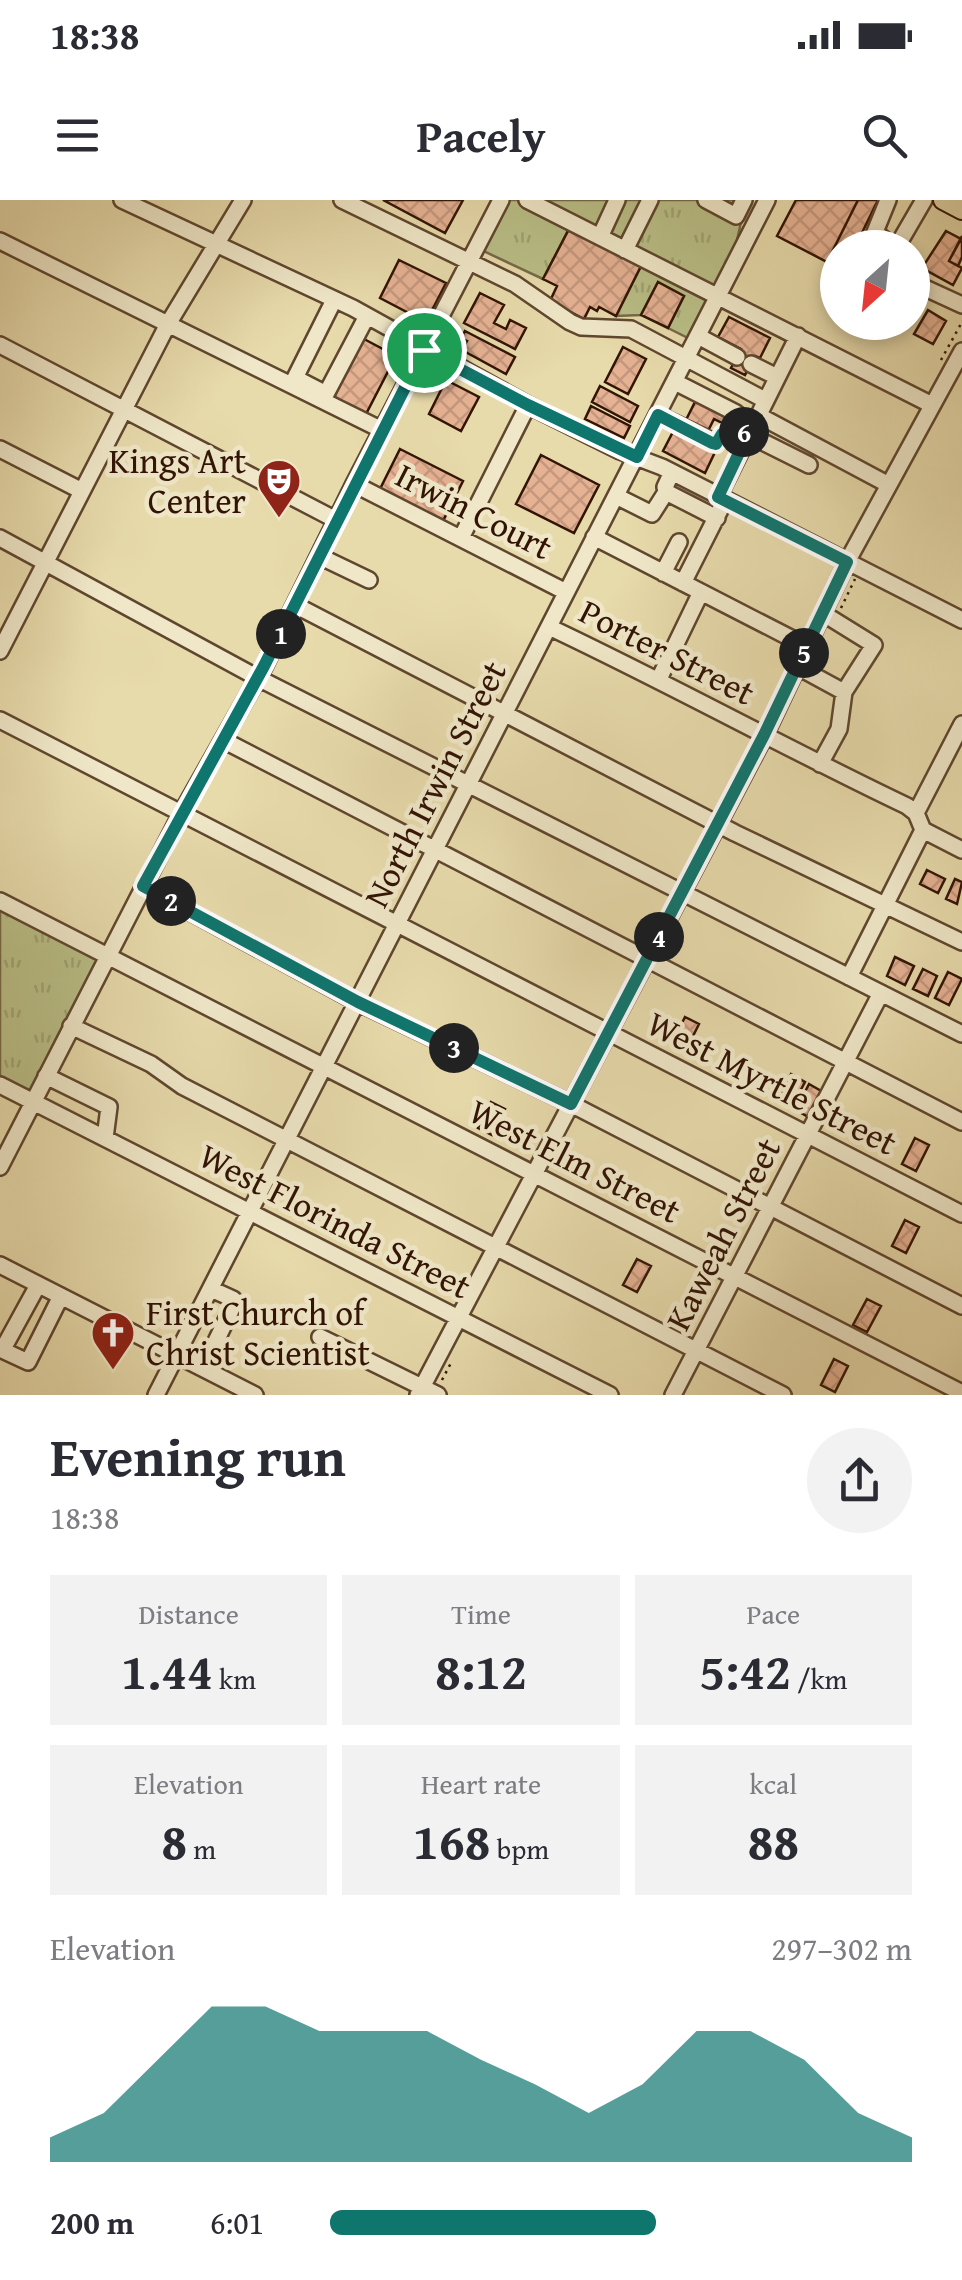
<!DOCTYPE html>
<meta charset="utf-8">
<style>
:root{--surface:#fff;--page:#f2f2f3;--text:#2b2b33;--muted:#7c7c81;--accent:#0f766e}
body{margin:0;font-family:"Gentium Book Plus",serif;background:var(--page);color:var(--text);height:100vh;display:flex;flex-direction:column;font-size:38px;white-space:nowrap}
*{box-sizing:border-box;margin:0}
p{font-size:32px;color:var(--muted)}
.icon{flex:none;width:55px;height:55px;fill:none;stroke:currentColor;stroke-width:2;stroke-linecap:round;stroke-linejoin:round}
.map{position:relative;height:1195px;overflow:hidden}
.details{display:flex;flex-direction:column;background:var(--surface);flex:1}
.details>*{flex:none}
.needle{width:65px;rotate:207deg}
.tools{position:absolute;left:820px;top:30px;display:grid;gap:20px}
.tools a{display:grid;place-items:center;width:110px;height:110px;border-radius:50%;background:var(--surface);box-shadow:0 5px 15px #0003;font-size:50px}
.pin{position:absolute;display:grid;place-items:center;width:85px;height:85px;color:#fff;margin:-42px;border:5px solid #fff;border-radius:50%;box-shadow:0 2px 10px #0007}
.km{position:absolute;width:50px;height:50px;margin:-25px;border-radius:50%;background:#222;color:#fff;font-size:28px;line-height:50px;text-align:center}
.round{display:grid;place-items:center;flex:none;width:105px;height:105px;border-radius:52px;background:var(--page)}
.headline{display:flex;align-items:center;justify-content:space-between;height:170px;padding:0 50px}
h1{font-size:55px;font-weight:800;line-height:75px}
.stats{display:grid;grid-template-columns:repeat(3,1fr);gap:15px;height:170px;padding:10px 50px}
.stats div{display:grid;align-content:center;border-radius:0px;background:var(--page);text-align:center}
.stats b{font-size:50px;font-weight:800}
.stats small{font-size:28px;font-weight:400}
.stats p{font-size:28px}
.chart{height:280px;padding:20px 50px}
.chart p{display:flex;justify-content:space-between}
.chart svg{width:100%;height:180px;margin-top:10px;fill:var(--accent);opacity:.7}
ul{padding:0 50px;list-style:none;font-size:32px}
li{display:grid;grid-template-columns:160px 120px 1fr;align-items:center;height:75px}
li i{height:25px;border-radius:12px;background:var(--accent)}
.status{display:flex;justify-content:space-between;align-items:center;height:70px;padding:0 50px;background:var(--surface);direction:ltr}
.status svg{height:28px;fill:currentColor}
header{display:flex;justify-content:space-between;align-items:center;height:130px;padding:0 50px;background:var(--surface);font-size:45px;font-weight:800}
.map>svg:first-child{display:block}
</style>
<div class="status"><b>18:38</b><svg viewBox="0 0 49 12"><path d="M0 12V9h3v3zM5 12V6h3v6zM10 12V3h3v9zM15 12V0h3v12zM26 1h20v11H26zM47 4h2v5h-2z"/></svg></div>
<header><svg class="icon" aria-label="menu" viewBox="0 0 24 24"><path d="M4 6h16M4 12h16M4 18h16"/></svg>Pacely<svg class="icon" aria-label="search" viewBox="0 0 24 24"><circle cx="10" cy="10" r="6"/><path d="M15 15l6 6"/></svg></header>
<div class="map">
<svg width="962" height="1195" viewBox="0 0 962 1195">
<defs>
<pattern id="park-tufts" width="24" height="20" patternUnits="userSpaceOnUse" patternTransform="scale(2.5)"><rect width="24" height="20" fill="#b9be86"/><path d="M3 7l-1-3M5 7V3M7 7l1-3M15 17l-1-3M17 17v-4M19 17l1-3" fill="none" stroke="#a0a272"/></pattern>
<pattern id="building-cross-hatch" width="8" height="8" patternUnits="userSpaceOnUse" patternTransform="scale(2.5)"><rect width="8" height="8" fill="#e5b293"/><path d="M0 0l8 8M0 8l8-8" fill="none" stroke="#c5987d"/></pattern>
</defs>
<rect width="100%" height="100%" fill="#e7daab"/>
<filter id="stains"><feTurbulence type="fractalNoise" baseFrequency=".002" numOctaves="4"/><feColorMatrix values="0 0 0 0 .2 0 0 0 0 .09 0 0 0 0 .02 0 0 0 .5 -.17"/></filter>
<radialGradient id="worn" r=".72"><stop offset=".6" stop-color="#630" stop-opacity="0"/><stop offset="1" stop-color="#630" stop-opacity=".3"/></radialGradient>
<path fill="url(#park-tufts)" stroke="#766946" stroke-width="2.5" d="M 501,0 L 746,0 L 722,107 L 702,145 L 668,128 L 684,96 L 658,82 L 641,115 L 616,116 L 641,66 L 569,29 L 543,79 L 477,48 Z
M 0,701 L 107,756 L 33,901 L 0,881 Z"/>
<path fill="url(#building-cross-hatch)" stroke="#321405" stroke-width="2.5" d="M 383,0 L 463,0 L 445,33 Z
M 796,0 L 858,0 L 827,62 L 777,36 Z
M 858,0 L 878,0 L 858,41 L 870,48 L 838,48 L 838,71 L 829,66 L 832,61 L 829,58 Z
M 569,29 L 641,66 L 616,116 L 599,107 L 597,111 L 590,107 L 584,119 L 550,101 L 557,86 L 543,79 Z
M 946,31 L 961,39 L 949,61 L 962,68 L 953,85 L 922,68 Z
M 962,36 L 962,57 L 958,66 L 949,61 Z
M 399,60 L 446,83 L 426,122 L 380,98 Z
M 658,82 L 684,96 L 668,128 L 641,115 Z
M 480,93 L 504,105 L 494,123 L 506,129 L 510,120 L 526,128 L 515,149 L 464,123 Z
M 928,110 L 946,121 L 933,144 L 914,134 Z
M 729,117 L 770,138 L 760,158 L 755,156 L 745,175 L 731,168 L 741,149 L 718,137 Z
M 465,131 L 515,157 L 506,174 L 462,150 L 467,141 L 461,138 Z
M 364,139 L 396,156 L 366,214 L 334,197 Z
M 623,147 L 646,159 L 628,194 L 605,182 Z
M 446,180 L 479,197 L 461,231 L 429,214 Z
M 600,186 L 638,206 L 630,222 L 592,202 Z
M 696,200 L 732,218 L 728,226 L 714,219 L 706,235 L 684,224 Z
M 591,206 L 630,226 L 624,238 L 585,219 Z
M 675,228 L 716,250 L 705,273 L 663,251 Z
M 400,249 L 463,281 L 443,321 L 380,289 Z
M 541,255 L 599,285 L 574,333 L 516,304 Z
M 927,670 L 945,679 L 938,693 L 920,684 Z
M 955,679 L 962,682 L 957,704 L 946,699 Z
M 895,757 L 914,766 L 905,785 L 887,776 Z
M 923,769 L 937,776 L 928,796 L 913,789 Z
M 948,772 L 962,779 L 949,805 L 935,798 Z
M 685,817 L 699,824 L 686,850 L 672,843 Z
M 791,874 L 805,882 L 791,908 L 778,900 Z
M 809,884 L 823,892 L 810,918 L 796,910 Z
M 491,902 L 505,909 L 492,935 L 478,928 Z
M 915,938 L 929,945 L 916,971 L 902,964 Z
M 905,1020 L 919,1027 L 906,1053 L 892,1046 Z
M 637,1059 L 651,1066 L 637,1092 L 623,1085 Z
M 867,1099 L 881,1106 L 867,1132 L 853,1125 Z
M 834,1159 L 848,1166 L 835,1192 L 821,1185 Z"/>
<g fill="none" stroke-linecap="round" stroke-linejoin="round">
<defs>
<path id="minor" d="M 122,0 L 353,108 L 528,205 L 620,251 L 662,267 L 962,420
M 342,0 L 515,84 L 570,122 L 581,127 L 631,129 L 765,200
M 527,0 L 932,205
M 706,0 L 736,16 L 744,0
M 888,0 L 875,32 L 892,46 L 899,43 L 924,0
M 600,37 L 617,0
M 0,41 L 382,230
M 625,50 L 650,0
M 912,82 L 962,105
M 334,100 L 295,178 L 326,194 L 367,116
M 698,136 L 737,157
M 0,145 L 336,320
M 751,164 L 777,177
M 658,215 L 716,243 L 738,220 L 736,213 L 675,182
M 758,215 L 889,285
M 741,231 L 809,265
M 0,249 L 82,291
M 672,272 L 665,287 L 666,292 L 717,318
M 354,284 L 566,392
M 616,296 L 652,314 L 666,292
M 718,297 L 798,136
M 594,337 L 808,447
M 0,338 L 258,478 L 962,834
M 461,338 L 528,205
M 319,356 L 369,380
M 663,373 L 679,342
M 683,383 L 725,300
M 295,405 L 735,633 L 962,742
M 824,414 L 874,445 L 844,492
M 549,427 C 670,484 787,549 907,606 L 916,613 L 923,630 L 962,650
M 0,451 L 168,124 L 243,0
M 798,467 L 844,492 L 839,529 L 820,564
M 659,479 L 701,392
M 0,520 L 962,1014
M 223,540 L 962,922
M 916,613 L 962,524
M 143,686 L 357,802 L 571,904 L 962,1106
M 0,701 L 962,1193
M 849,777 L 923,630
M 71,826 L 151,864 L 182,886 L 783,1195
M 46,876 L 109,907 L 105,938
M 0,885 L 610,1195
M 0,967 L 181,614 L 264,467 L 354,284 L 501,0
M 0,1065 L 255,1195
M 320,1137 L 438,1195
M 0,1149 L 28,1162 L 61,1096
M 3,1149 L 38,1085
M 203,1168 L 234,1104 L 233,1099 L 211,1089
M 156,1195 L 767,0
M 418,1195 L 765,535 L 847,362 L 962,151
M 673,1195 L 881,793"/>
<path id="major" d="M 943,0 L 962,10"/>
</defs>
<use href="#minor" stroke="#5f462e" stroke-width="20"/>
<use href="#major" stroke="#321405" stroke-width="22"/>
<path stroke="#321405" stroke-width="2.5" stroke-dasharray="2.5 5" stroke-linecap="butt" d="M 941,160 L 962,122
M 841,408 L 855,379
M 442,1180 L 452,1161"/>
<use href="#minor" stroke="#efe7c8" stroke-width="15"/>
<use href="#major" stroke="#e7daab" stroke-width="18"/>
</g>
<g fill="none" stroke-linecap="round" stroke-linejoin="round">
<defs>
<path id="route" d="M 424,150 L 528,205 L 637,257 L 658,215 L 712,243 L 716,244 L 722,234 L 734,227 L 748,234 L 718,297 L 847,362 L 764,535 L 571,904 L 358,802 L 143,686 L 264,466 Z"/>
</defs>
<use href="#route" stroke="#fff" stroke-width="20"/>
<use href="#route" stroke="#0f766e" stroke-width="12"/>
</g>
<defs>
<symbol id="theatre-pin" viewBox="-11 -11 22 30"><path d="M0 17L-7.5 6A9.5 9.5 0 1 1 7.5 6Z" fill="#8f2418" stroke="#efe7c8"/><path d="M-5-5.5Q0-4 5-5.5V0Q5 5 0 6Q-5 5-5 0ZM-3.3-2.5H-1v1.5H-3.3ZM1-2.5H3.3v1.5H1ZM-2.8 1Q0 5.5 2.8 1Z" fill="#fff"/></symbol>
<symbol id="church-pin" viewBox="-11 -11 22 30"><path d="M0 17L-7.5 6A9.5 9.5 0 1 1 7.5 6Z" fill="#8f2418" stroke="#efe7c8"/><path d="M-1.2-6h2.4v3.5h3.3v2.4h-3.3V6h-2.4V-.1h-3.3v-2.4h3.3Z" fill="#fff"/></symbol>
</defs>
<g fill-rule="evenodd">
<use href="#theatre-pin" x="254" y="256" width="50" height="68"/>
<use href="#church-pin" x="88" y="1108" width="50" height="68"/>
</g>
<g text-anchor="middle" stroke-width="9" stroke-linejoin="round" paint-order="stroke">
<g font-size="35" fill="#321405" stroke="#efe7c8" text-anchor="end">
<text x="246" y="273">Kings Art<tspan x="246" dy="40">Center</tspan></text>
<text x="146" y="1125" text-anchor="start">First Church of<tspan x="146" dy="40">Christ Scientist</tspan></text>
</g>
<g font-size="35" fill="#321405" stroke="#efe7c8">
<text transform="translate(474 311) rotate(27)" y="12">Irwin Court</text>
<text transform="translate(667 452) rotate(27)" y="12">Porter Street</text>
<text transform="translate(435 584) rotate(-63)" y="12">North Irwin Street</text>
<text transform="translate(772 883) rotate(27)" y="12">West Myrtle Street</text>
<text transform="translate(575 961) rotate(27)" y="12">West Elm Street</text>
<text transform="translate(335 1021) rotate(27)" y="12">West Florinda Street</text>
<text transform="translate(723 1034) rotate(-63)" y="12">Kaweah Street</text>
</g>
</g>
<rect width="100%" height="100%" filter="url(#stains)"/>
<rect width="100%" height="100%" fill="url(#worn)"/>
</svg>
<div class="tools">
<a><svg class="needle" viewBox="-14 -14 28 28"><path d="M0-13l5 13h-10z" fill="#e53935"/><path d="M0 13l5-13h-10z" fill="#7c7c81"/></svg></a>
</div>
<div class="pin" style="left:424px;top:150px;background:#1e9e55"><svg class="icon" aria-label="arrive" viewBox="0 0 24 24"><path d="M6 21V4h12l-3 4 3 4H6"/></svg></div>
<b class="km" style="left:281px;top:434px">1</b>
<b class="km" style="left:171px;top:701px">2</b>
<b class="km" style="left:454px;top:848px">3</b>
<b class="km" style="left:659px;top:737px">4</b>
<b class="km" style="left:804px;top:453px">5</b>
<b class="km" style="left:744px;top:232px">6</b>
</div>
<section class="details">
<div class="headline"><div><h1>Evening run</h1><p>18:38</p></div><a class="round"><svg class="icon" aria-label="share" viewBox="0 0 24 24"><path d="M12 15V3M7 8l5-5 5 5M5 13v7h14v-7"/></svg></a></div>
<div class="stats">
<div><p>Distance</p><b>1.44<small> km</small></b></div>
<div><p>Time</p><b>8:12</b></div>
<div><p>Pace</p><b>5:42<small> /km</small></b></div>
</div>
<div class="stats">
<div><p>Elevation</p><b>8<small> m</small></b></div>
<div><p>Heart rate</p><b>168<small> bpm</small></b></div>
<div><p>kcal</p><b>88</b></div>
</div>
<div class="chart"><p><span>Elevation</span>297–302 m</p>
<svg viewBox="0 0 160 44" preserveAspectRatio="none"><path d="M0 44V38L10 32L20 19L30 6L40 6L50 12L60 12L70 12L80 19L90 25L100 32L110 25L120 12L130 12L140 19L150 32L160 38V44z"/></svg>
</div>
<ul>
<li><b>200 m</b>6:01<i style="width:56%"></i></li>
</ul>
</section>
